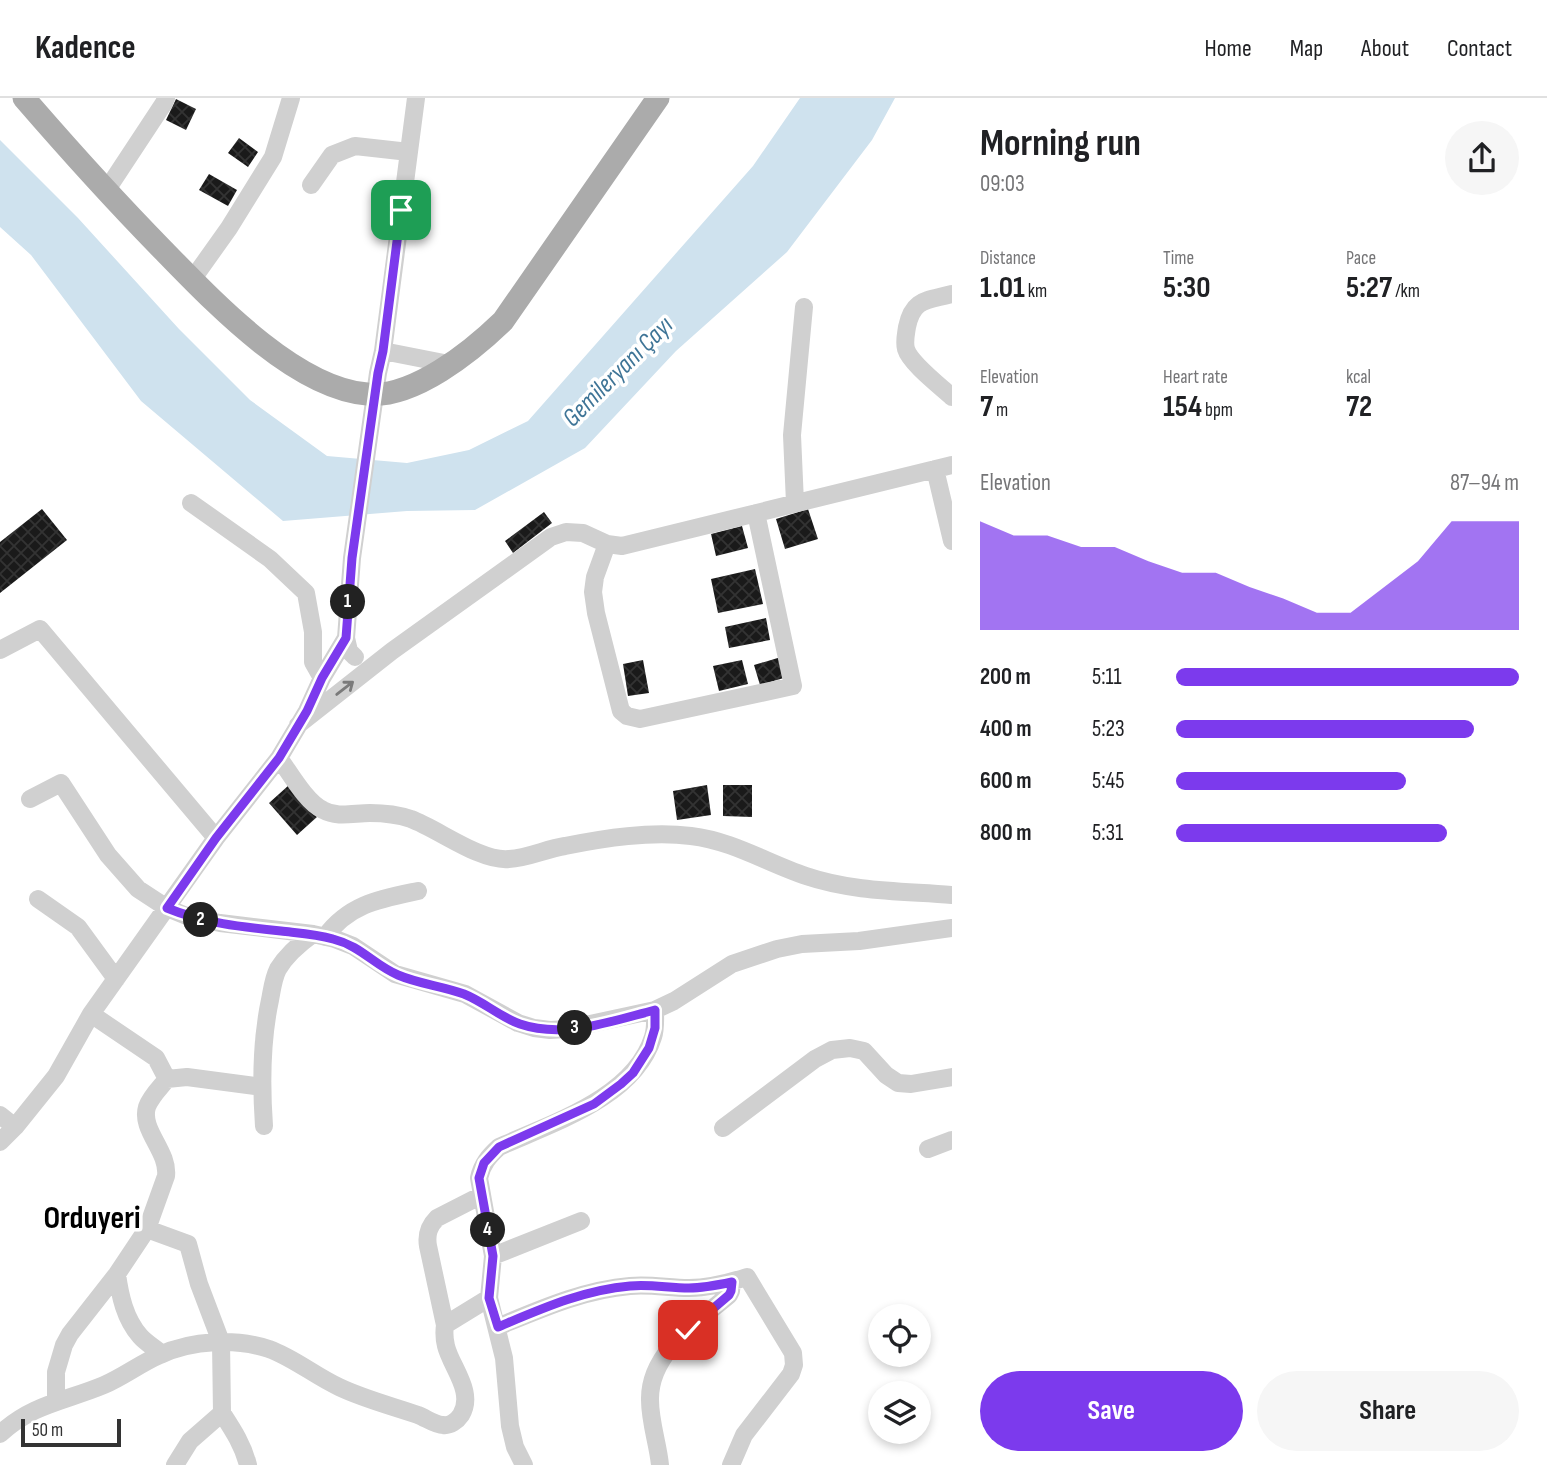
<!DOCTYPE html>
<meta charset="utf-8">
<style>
:root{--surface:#fff;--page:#f6f6f6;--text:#202124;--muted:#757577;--line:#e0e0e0;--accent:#7c3aed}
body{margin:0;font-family:"Sofia Sans Condensed",sans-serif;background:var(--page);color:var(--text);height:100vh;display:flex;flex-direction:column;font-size:26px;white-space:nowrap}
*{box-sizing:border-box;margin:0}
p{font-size:23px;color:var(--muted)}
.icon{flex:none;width:38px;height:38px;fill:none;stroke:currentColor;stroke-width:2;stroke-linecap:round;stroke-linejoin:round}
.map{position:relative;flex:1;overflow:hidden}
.details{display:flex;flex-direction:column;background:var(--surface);width:595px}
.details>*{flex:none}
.buttons{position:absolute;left:868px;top:1206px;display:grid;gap:14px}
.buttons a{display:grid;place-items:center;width:63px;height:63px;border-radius:50%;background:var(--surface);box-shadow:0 4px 10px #0003;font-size:35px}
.scale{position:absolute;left:21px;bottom:18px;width:100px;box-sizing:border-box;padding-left:7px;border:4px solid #333;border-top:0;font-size:19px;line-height:24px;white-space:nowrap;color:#333;-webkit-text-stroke:5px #fff;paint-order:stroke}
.pin{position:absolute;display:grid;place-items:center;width:60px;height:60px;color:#fff;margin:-30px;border-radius:14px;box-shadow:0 4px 10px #0006}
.km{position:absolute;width:35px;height:35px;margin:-18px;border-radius:50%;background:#222;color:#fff;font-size:19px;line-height:35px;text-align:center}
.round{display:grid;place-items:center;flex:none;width:74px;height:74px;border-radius:37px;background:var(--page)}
.overview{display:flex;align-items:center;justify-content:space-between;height:119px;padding:0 28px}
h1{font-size:38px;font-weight:700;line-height:52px}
.metrics{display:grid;grid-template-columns:repeat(3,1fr);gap:10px;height:119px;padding:7px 28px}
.metrics div{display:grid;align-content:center}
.metrics b{font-size:30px;font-weight:700}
.metrics small{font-size:19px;font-weight:400}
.metrics p{font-size:19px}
.chart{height:196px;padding:14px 28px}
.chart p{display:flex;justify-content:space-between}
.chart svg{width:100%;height:126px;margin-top:7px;fill:var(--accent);opacity:.7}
.action{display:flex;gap:14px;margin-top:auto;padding:14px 28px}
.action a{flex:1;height:80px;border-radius:42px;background:var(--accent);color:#fff;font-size:28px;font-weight:700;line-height:80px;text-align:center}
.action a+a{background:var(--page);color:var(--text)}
ul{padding:0 28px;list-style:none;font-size:23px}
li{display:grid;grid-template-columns:112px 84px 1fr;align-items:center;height:52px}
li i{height:18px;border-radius:9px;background:var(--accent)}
header{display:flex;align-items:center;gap:42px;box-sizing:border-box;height:98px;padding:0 35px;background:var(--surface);border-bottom:2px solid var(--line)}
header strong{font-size:33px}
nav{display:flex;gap:38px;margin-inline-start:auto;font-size:24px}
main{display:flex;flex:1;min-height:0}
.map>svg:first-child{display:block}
</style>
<header>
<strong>Kadence</strong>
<nav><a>Home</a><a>Map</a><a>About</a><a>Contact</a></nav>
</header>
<main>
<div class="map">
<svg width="952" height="1367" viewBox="0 0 952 1367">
<defs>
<pattern id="building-cross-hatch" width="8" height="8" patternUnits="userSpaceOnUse" patternTransform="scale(1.75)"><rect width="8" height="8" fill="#1a1a1a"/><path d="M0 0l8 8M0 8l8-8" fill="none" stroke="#333"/></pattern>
</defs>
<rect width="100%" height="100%" fill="#fff"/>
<path fill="#cfe2ee" d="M 800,0 L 895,0 L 872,42 L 787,154 L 676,253 L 585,350 L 475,412 L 407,413 L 283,423 L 141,303 L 31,157 L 0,129 L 0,42 L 78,120 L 179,231 L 250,302 L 327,358 L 407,365 L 469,352 L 528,323 L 753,68 Z"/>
<path fill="url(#building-cross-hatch)" d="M 176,1 L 196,11 L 186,32 L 166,22 Z
M 239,40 L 258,54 L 248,69 L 228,55 Z
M 209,76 L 237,92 L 228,108 L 199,92 Z
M 42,411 L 67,442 L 0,495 L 0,444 Z
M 808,411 L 818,441 L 785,451 L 776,421 Z
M 544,414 L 552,425 L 513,455 L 505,443 Z
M 742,428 L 748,450 L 716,458 L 711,436 Z
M 755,471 L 763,506 L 718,515 L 711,481 Z
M 766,520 L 770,542 L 729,550 L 725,529 Z
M 781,559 L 787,579 L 760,587 L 754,567 Z
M 643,562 L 649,595 L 628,598 L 623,566 Z
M 742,562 L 748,586 L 719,593 L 713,568 Z
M 289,687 L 317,719 L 297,737 L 269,705 Z
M 707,687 L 711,717 L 677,722 L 673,693 Z
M 723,687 L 752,687 L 752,719 L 723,718 Z"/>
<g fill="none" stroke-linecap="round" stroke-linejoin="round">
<path stroke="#d0d0d0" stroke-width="18" d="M 311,87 L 332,57 L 355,48 L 409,54
M 106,93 L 164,5 L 166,0
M 192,182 L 229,130 L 273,59 L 291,0
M 952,196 C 927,203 913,200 907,229 C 906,236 904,244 906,251 C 910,265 940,288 952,299
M 383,253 L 449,266
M 935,371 L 952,443
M 191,405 L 270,461 L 306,495 L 313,534 L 313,564 L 322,580
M 795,405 L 792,337 L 804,209
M 607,446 L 595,479 L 593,494 L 596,515 L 621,613 L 627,618 L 640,621 L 793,588 L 756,415
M 0,552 L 40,531 L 216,740
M 355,559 L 349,553 L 346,540 L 352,460 L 378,275 L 383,253 L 416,0
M 298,627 L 392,553 L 551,439 L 566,434 L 583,435 L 607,446 L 622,448 L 952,367
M 279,660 C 290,675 306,704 323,712 C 337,720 354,715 370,715 C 383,715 399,717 411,721 C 438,731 481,764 509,761 C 528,760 546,751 565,748 C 605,740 650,733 691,738 C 733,743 767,765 806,778 C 853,794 903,793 952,797
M 30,701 L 61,685 L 108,757 L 138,791 L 167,810 L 189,819 L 220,825 L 313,836 L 335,841 L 353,848 L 395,876 L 465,896 L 518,925 L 534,930 L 550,932 L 567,931 L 655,912 L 674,903 L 732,866 L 777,851 L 802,846 L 859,843 L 952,830
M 38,801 L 78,829 L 116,881
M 325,839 C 349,806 380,801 418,793
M 167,981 L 187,979 L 262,989
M 0,1017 L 15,1029
M 264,1028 C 261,986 261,944 270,902 C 272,892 273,881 278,871 C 287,856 299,846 313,836
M 723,1030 L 815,961 L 832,952 L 850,950 L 864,953 L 886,977 L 898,985 L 911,986 L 952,979
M 0,1044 L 15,1029 L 56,978 L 91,916 L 216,740 L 279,660 L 307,613 L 322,580 L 346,540
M 928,1051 L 952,1042
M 147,1131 L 188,1146 L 199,1186 L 221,1244 L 222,1315 L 190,1343 L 175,1367
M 493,1158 L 581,1123
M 117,1176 C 120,1198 125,1221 140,1238 C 146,1245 155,1250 162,1256
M 445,1227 L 489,1200
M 497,1229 C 541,1211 583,1192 630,1188 C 650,1186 669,1190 689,1190 C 709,1190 728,1185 747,1179 L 793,1255 L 794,1267 L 791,1276 L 744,1337 L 731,1367
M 56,1303 L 56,1274 L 64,1247 L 70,1236 L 117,1176 L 147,1131 L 166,1078 C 169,1053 140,1032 147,1009 C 151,998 160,990 167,981 L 156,960 L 91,916
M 222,1315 C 233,1332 243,1347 248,1367
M 0,1336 C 32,1306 66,1303 104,1287 C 123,1279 141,1265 160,1257 C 192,1242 236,1240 269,1251 C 294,1260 315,1278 339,1289 C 364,1301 392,1308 418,1317 C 426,1320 435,1327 443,1327 C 450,1328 457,1323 461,1317 C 475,1294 451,1269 446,1248 C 444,1240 444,1234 445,1227 L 428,1148 C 426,1136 429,1128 437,1120 L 482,1097
M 524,1367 L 515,1349 L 510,1328 L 504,1260 L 489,1200 L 493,1158 L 479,1080 C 482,1066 489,1058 499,1049 C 552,1025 634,1000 653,939 C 656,930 655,921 655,912
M 660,1367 C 658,1346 650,1324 650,1302 C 649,1255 697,1224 729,1197 L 731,1193 L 732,1184"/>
<path stroke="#ababab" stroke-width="23" d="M 24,0 C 69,52 115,103 163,152 C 212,202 294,290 367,296 C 413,301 472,253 503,223 L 658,0"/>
</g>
<defs><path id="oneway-shaft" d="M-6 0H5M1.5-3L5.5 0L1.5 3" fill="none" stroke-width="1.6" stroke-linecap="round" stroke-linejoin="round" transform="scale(1.75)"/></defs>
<use stroke="#7a7a7a" href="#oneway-shaft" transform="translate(345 590) rotate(-38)"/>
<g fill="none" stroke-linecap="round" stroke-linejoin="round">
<defs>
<path id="route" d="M 401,112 L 383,253 L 378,275 L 352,460 L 346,540 L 322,580 L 307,613 L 279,660 L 216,740 L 167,810 C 203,825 242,829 281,833 C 298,835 316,836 333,841 C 361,848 374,867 398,877 C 419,886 442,888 464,896 C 484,904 500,919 520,926 C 564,941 612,923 655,912 L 655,930 L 649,950 L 633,975 L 621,986 L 594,1006 L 499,1049 L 484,1065 L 479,1080 L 493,1158 L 489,1200 L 498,1229 C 541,1211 583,1192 630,1188 C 650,1186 669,1190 689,1190 C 703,1190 718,1187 732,1184 L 731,1193 L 729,1197 L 688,1232"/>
</defs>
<use href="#route" stroke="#fff" stroke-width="14"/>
<use href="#route" stroke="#7c3aed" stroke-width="9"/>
</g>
<g text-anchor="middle" stroke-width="7" stroke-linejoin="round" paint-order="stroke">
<g font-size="26" font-style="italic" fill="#3f7597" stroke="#fff">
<text transform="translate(617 273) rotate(-45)" y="9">Gemileryanı Çayı</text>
</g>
<g font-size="32" font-weight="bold" fill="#000" stroke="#fff">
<text x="92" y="1130">Orduyeri</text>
</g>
</g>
</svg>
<div class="buttons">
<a><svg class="icon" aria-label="locate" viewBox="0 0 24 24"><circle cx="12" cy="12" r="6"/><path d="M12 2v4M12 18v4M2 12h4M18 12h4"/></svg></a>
<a><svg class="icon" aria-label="layers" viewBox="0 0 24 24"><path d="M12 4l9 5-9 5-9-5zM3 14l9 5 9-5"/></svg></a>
</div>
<div class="scale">50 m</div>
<div class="pin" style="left:401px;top:112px;background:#1e9e55"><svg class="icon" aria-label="arrive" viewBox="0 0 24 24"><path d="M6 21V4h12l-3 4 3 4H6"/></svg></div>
<div class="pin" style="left:688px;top:1232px;background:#d93025"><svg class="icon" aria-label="check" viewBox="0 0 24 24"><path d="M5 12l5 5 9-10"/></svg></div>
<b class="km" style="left:348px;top:504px">1</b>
<b class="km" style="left:201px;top:822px">2</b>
<b class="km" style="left:575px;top:930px">3</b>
<b class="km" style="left:488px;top:1132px">4</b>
</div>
<section class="details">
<div class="overview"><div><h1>Morning run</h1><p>09:03</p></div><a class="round"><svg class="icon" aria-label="share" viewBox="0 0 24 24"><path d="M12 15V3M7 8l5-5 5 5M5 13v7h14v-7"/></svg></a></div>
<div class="metrics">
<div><p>Distance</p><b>1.01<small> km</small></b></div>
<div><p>Time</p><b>5:30</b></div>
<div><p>Pace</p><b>5:27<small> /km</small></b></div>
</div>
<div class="metrics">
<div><p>Elevation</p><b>7<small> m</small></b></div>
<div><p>Heart rate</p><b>154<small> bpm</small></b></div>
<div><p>kcal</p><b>72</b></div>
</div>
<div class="chart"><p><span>Elevation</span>87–94 m</p>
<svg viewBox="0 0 160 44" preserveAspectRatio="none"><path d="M0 44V6L10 11L20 11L30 15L40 15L50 20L60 24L70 24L80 29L90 33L100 38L110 38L120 29L130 20L140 6L150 6L160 6V44z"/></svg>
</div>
<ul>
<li><b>200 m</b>5:11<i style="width:100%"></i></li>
<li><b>400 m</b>5:23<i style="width:87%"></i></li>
<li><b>600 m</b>5:45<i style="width:67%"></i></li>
<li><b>800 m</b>5:31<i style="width:79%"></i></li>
</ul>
<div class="action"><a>Save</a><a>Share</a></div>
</section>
</main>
